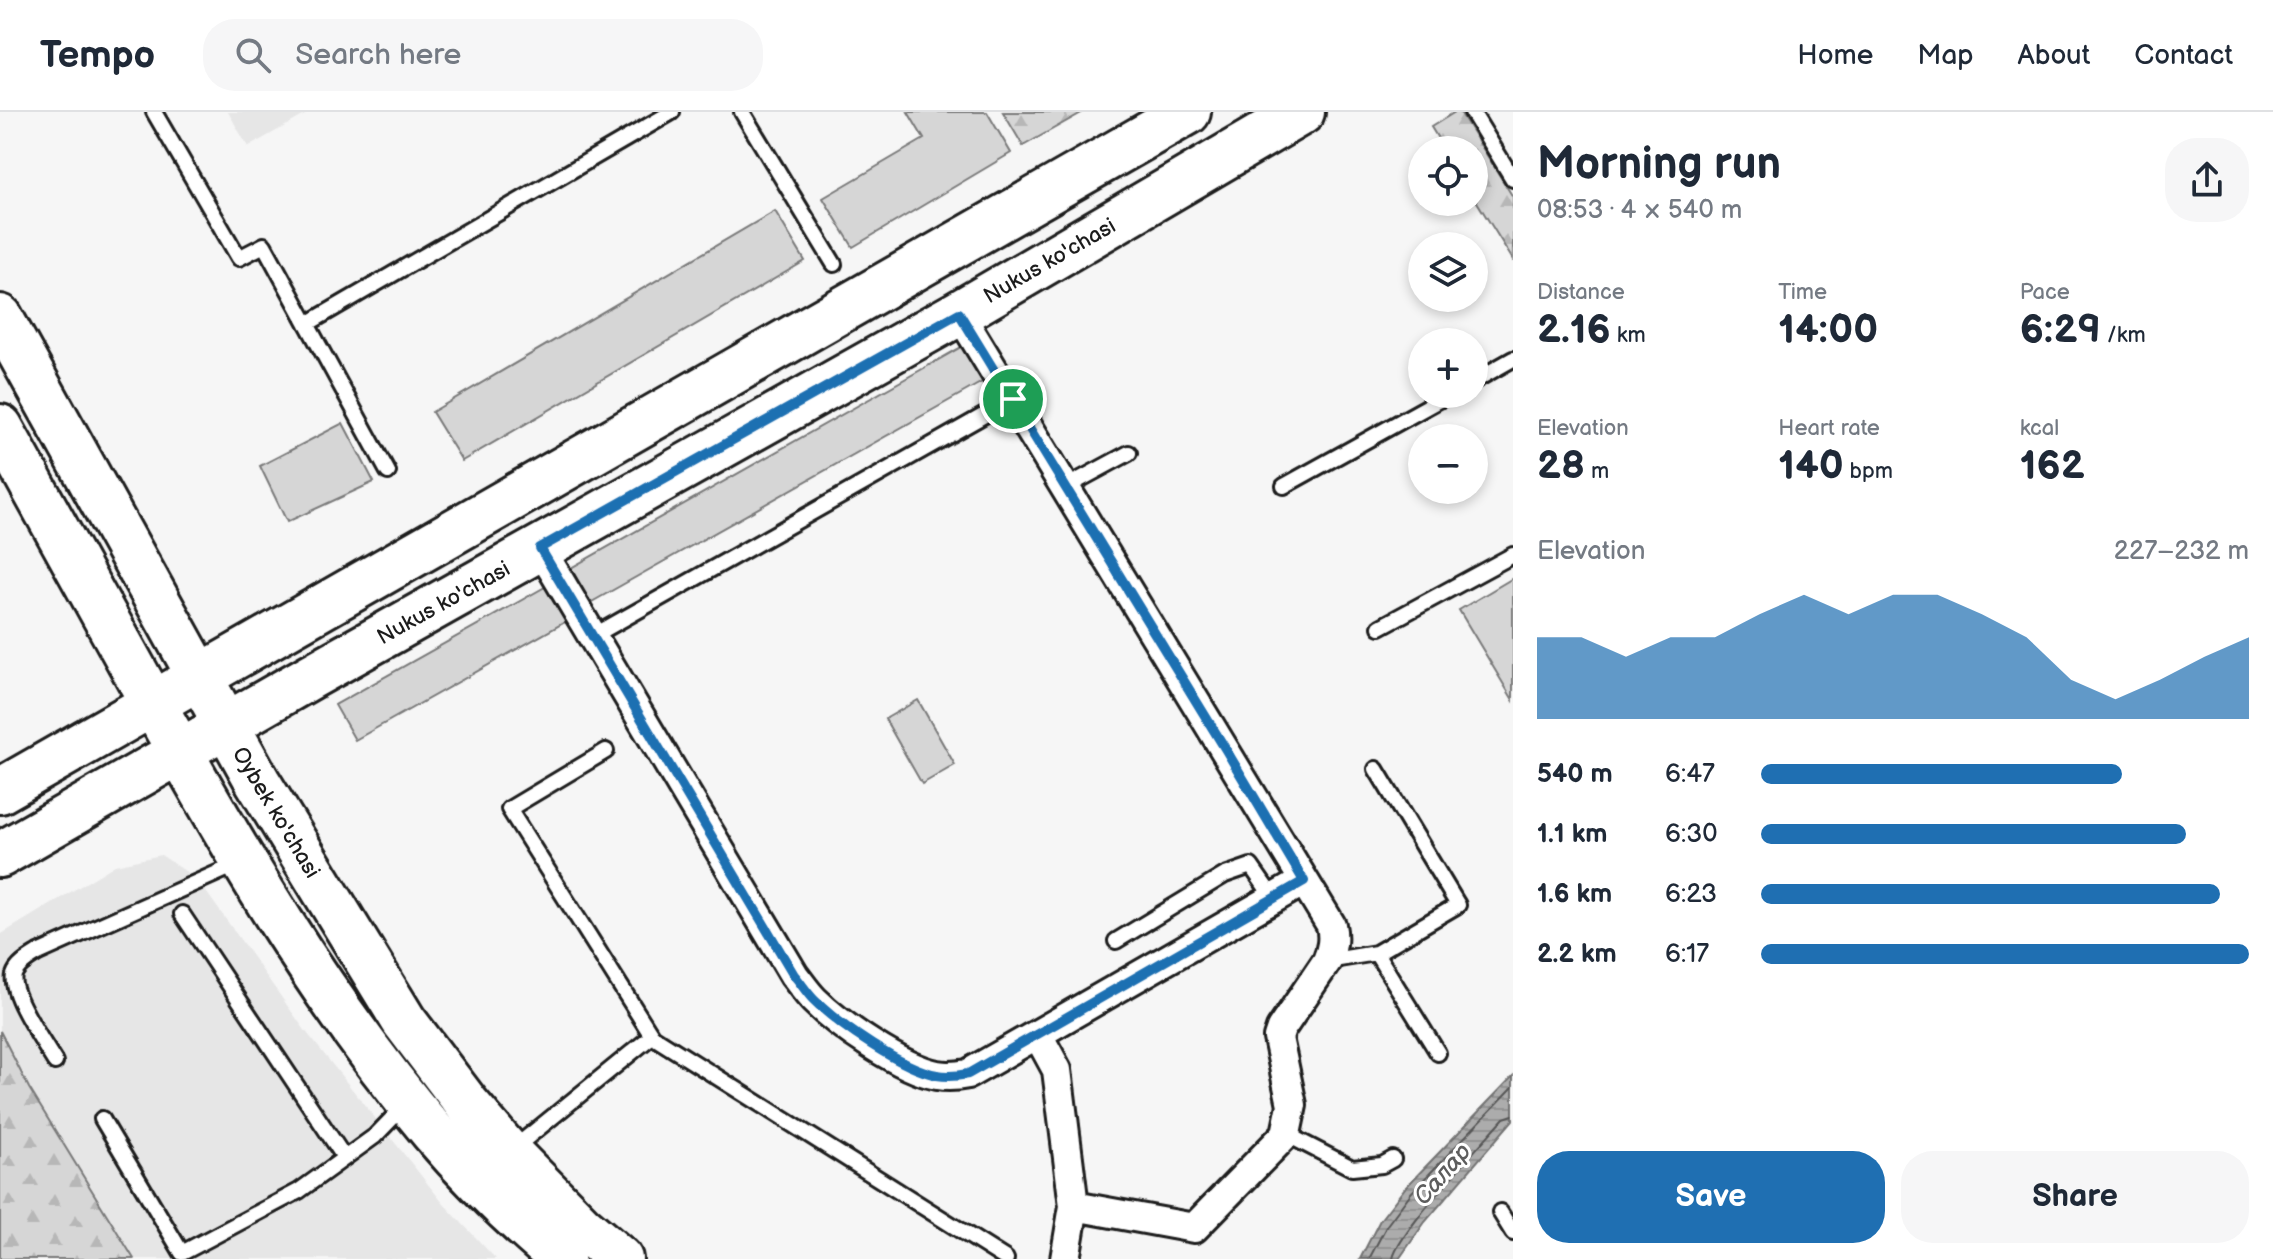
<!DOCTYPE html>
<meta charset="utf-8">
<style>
:root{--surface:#fff;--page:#f6f6f7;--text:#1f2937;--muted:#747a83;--line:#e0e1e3;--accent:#1f6fb2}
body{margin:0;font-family:"Balsamiq Sans",sans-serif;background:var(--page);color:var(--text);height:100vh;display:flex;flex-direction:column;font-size:30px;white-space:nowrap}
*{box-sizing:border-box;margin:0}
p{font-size:26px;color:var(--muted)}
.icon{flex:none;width:44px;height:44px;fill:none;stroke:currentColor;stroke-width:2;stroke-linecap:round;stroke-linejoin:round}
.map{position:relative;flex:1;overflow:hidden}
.side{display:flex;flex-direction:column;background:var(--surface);width:760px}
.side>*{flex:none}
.buttons{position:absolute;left:1408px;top:24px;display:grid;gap:16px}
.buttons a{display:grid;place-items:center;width:80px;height:80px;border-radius:50%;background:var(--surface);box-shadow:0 4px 12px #0003;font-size:40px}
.pin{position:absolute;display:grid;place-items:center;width:68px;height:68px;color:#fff;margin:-34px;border:4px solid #fff;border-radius:50%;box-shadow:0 2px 8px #0007}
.round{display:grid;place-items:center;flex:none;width:84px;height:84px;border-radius:32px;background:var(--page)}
.headline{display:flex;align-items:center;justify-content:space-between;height:136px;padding:0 24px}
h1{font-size:44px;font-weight:600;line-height:60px}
.metrics{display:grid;grid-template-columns:repeat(3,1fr);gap:12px;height:136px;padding:8px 24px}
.metrics div{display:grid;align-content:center}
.metrics b{font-size:40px;font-weight:600}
.metrics small{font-size:22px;font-weight:400}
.metrics p{font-size:22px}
.chart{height:224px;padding:16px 24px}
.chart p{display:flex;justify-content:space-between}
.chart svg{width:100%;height:144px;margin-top:8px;fill:var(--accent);opacity:.7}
.cta{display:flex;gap:16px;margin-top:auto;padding:16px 24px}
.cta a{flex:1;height:92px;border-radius:32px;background:var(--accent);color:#fff;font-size:32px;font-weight:600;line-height:92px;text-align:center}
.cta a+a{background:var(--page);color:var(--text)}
ul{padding:0 24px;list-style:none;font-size:26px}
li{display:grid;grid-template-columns:128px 96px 1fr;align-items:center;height:60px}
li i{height:20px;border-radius:10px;background:var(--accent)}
header{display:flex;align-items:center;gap:48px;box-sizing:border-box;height:112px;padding:0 40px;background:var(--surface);border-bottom:2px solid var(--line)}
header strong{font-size:38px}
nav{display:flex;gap:44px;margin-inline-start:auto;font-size:28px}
.search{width:560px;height:72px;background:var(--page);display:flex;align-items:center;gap:20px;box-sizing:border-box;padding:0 28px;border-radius:32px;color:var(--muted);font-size:30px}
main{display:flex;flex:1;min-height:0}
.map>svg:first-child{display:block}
</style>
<header>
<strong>Tempo</strong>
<div class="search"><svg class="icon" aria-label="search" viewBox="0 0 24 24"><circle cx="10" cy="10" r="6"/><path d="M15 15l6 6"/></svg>Search here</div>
<nav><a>Home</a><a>Map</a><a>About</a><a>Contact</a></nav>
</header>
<main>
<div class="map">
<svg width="1513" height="1147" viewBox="0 0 1513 1147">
<defs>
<pattern id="forest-firs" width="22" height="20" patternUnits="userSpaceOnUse" patternTransform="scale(2)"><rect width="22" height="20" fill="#d6d6d6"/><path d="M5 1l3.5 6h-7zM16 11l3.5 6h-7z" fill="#b7b7b7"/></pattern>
<pattern id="water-rules" width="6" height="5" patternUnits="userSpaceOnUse" patternTransform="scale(2)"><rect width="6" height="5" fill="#acacac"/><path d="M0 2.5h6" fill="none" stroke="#939393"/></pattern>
</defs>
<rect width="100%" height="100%" fill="#f6f6f6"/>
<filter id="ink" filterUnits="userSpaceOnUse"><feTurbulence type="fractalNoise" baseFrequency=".0125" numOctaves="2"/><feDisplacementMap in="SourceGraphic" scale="16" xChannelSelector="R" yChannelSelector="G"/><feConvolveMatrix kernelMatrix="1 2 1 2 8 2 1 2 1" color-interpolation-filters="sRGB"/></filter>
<g filter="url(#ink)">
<path fill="#e6e6e6" d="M 228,0 L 310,0 L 248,35 Z
M 161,743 L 197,767 L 304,917 L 443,1091 L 496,1147 L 0,1147 L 0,823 L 115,753 Z"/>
<path fill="#d6d6d6" stroke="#797979" stroke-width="2" d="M 908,0 L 987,0 L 1011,41 L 853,135 L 823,86 L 924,27 Z
M 775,99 L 805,149 L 462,349 L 432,300 Z
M 970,230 L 991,265 L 590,491 L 571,456 Z
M 343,311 L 374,370 L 287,410 L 260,354 Z
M 1513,466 L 1513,588 L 1459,498 Z
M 552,471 L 572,506 L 355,628 L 335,593 Z
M 918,588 L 955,653 L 922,672 L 885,607 Z"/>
<path fill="url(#forest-firs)" stroke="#797979" stroke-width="2" d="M 1003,0 L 1083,0 L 1023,34 Z
M 1455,0 L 1460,0 L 1513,85 L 1513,148 L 1474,85 L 1474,38 L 1445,38 L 1431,15 Z
M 0,919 L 29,976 L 134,1147 L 0,1147 Z"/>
<path fill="url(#water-rules)" stroke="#727272" stroke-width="2" d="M 1513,964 L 1513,1008 L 1425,1110 L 1399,1147 L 1360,1147 L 1380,1108 L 1405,1076 Z"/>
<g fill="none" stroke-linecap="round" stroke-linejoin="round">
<path stroke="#565656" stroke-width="2" d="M 1369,1147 L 1387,1113 L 1411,1081 L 1513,975
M 1393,1147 C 1396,1123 1483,1030 1504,1006 L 1513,1003"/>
<defs>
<path id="service" d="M 154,0 L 239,146 L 264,133 L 388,360
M 742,0 L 834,152
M 1472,0 L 1513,67
M 307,212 L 672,0
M 1474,269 L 1513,247
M 1284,374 L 1450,282
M 1066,375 L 1129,341
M 1380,515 L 1513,443
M 593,524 L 1013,287
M 606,639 L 509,697 L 652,924 L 1006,1147
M 182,802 L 344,1045
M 1116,829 L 1225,763 L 1251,754 L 1274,787
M 1376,841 L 1438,941
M 1327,849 L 1376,841 L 1458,793 L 1376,657
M 55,950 C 45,933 9,881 14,863 C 17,853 30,846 38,841 L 240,751
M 102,1007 L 182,1141 L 299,1079 L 375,1024 L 405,993
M 1286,1022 L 1352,1056 L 1382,1053 L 1393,1047
M 513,1037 L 652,924
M 1500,1100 L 1513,1121"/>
<path id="minor" d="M 959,201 L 1331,813 C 1334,827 1332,837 1327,849 L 1281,917 L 1278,926 L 1292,993 L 1286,1022 L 1194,1116 L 1074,1094 L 1065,1147
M 540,436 L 794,863 C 801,872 807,881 814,888 C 840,914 901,956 937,963 C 948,965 958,964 968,962 L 1304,769
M 1038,923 L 1057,958 L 1074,1094"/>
<path id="primary" d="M 0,205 L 258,670 L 404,909 L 467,992 L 509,1041 L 581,1114 L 620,1147
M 0,315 C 51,407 102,499 152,590 C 235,739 322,889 433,1020 C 472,1066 516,1108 562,1147
M 0,679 L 1188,0
M 0,743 L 310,565 L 959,201 L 1302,0"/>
</defs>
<use href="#service" stroke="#1c1c1c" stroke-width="20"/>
<use href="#minor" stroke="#1c1c1c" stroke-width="34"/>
<use href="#primary" stroke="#1c1c1c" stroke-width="50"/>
<use href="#service" stroke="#fff" stroke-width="14"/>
<use href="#minor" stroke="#fff" stroke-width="28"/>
<use href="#primary" stroke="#fff" stroke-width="44"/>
</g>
</g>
<g fill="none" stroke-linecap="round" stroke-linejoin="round" filter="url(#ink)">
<defs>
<path id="route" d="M 959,201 L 1226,638 L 1304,769 L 968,962 C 958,964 948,965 937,963 C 901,956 840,914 814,888 C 807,881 801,871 794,863 L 540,436 Z"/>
</defs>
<use href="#route" stroke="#fff" stroke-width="16"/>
<use href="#route" stroke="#1f6fb2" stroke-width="10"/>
</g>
<g text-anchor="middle" stroke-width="6" stroke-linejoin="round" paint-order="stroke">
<g font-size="22" fill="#1c1c1c" stroke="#fff">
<text transform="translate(1049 148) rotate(-30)" y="8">Nukus ko'chasi</text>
<text transform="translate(443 490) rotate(-29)" y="8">Nukus ko'chasi</text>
<text transform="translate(277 700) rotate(59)" y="8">Oybek ko'chasi</text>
</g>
<g font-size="24" font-style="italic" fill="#5d5d5d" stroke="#fff">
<text transform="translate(1442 1062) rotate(-49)" y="8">Салар</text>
</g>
</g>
</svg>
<div class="buttons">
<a><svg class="icon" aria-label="locate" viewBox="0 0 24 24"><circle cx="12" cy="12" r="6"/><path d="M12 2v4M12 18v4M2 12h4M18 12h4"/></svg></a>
<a><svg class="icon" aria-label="layers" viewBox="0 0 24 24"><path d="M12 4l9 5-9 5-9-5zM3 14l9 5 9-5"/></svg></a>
<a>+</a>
<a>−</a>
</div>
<div class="pin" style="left:1013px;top:287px;background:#1e9e55"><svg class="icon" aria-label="arrive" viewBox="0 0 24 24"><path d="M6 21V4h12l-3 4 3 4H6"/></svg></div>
</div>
<section class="side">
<div class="headline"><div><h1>Morning run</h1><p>08:53 · 4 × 540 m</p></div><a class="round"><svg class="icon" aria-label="share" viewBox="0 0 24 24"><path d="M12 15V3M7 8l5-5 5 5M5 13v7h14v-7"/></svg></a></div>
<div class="metrics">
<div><p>Distance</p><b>2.16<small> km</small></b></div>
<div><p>Time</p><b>14:00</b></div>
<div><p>Pace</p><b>6:29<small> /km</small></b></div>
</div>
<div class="metrics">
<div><p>Elevation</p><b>28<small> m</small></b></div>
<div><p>Heart rate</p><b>140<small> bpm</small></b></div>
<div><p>kcal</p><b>162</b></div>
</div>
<div class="chart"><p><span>Elevation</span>227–232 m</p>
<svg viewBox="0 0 160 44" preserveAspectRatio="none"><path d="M0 44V19L10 19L20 25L30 19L40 19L50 12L60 6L70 12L80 6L90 6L100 12L110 19L120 32L130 38L140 32L150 25L160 19V44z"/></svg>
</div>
<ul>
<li><b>540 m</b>6:47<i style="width:74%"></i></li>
<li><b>1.1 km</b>6:30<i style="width:87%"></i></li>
<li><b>1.6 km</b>6:23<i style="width:94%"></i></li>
<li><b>2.2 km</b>6:17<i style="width:100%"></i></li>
</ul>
<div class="cta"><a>Save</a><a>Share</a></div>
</section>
</main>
